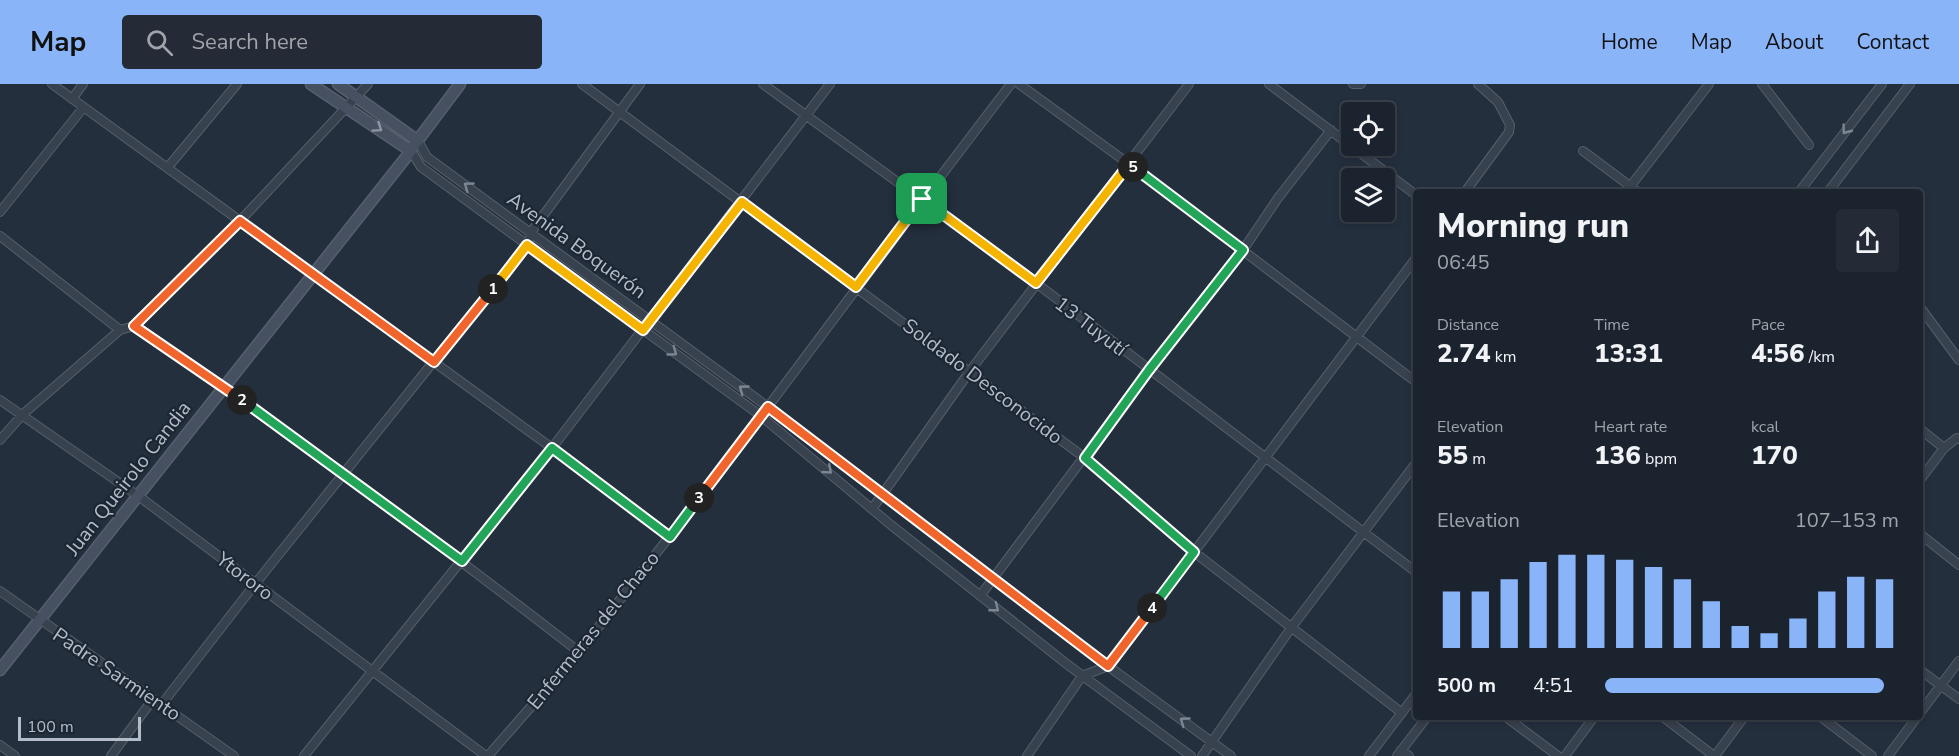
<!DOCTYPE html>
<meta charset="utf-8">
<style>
:root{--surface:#1b232e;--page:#242b36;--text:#f1f3f6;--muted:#a0a4aa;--line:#39404a;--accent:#8ab4f8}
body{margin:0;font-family:"Nunito Sans",sans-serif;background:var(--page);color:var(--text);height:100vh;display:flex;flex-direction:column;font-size:22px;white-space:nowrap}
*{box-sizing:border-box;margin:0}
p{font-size:20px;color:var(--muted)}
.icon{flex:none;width:33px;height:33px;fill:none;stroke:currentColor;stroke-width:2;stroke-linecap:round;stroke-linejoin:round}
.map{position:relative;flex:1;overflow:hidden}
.panel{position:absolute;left:1413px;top:105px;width:510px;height:531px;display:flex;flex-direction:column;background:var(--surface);border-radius:6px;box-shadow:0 3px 9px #0003,0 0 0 2px var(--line)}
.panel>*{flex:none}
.fabs{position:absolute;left:1341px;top:18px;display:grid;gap:12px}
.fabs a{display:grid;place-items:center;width:54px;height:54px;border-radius:6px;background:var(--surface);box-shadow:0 3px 9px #0003,0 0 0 2px var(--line);font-size:30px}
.scale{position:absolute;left:18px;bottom:15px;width:123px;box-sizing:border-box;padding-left:6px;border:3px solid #b4bcc9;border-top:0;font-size:16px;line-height:21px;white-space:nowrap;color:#b4bcc9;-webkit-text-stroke:4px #1d2633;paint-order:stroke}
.pin{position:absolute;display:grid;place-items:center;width:51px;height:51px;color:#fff;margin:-26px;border-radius:12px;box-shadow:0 3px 9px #0006}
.km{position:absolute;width:30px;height:30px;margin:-15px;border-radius:50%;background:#222;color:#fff;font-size:16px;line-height:30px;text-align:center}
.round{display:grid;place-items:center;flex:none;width:63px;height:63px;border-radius:6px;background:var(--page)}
.head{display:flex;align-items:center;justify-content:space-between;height:102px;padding:0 24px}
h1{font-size:33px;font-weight:800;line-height:45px}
.figures{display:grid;grid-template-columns:repeat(3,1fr);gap:9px;height:102px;padding:6px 24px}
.figures div{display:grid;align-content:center}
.figures b{font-size:26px;font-weight:800}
.figures small{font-size:16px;font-weight:400}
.figures p{font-size:16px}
.chart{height:168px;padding:12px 24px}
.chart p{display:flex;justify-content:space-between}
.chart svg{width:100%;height:108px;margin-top:6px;stroke:var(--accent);stroke-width:6}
ul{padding:0 24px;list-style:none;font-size:20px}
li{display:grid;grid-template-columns:96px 72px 1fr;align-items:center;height:45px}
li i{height:15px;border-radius:8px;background:var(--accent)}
header{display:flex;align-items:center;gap:36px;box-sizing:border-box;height:84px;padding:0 30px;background:var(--accent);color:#111}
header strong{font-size:28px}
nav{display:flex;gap:33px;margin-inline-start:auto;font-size:21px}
.search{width:420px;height:54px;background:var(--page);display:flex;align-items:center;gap:15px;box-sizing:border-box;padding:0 21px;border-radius:6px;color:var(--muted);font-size:22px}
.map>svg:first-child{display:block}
</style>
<header>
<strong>Map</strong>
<div class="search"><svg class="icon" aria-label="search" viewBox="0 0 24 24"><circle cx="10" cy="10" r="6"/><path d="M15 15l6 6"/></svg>Search here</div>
<nav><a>Home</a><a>Map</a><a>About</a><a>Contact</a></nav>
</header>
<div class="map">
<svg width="1959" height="672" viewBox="0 0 1959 672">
<rect width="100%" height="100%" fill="#242f3e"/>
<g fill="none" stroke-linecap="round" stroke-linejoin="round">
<defs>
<path id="street" d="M 52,0 L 552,364 L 670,452
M 582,0 L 1085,374 L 1194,468 L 1402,629
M 763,0 L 1036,199 L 1416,488
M 1019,0 L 1129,80 L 1416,298
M 1269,0 L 1416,111
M 1353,0 L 1361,0
M 1762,0 L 1809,61
M 72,15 L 83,0
M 418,57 L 427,73 L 768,323 L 1108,582 L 1231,672
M 411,67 L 421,83 L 761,332 L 891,441 L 987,517 L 1068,581 L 1191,672
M 1583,67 L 1638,108
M 168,83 L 237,0
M 1465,108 L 1509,48 L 1510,41 L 1498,18 L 1478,0
M 1626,108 L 1709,0
M 1799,108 L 1882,0
M 1828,108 L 1910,0
M 0,128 L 83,24
M 0,152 L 120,246
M 1920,223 L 1959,276
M 134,242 C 286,345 433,455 578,567
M 0,316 L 137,411 L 486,672
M 1920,345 L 1944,364
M 0,356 L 22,331 L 120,246 L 134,242 L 240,137 L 368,0
M 1920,396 L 1944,364 L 1957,354 L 1959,355
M 872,425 L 970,287 L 1189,0
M 1920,450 L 1959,481
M 0,507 L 234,672
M 980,512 L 1149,286 L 1243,166 L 1278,114 L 1331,46
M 1920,586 L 1959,615
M 162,620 L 255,500 L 527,161 L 534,144 L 640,0
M 1920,629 L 1959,577
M 1506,633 L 1558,672
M 1663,633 L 1714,672
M 1821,633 L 1872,672
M 0,661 L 15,672
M 1401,666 L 1409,672
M 111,672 L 153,615
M 304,672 L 552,364 L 830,0
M 488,672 C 518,637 550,602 580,566 C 729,381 866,188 1011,0
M 1027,672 L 1082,592 L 1108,582 L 1416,174
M 1202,672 L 1291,544 L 1416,379
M 1369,672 L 1416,610
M 1397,672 L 1427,633
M 1565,672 L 1594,633
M 1715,672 L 1744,633
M 1888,672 L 1917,633"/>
<path id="secondary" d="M 311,0 L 411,67
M 338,0 L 418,57
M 0,586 L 411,67 L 409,68 L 460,0"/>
</defs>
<use href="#street" stroke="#565f6c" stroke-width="10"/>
<use href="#secondary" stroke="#565f6c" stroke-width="13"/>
<use href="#street" stroke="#38414e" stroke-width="8"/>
<use href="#secondary" stroke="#465061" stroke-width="10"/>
</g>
<defs><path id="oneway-chevron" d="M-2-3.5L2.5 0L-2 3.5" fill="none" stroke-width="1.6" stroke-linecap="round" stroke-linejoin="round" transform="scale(1.5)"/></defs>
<use stroke="#8e96a5" href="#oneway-chevron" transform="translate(378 44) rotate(34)"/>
<g stroke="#7c8592">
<use href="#oneway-chevron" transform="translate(1846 46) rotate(127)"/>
<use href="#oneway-chevron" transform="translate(468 102) rotate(-144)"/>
<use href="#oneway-chevron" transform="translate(673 268) rotate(36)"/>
<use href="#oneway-chevron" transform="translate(743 305) rotate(-144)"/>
<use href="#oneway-chevron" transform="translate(828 386) rotate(41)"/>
<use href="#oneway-chevron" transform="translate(995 524) rotate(38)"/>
<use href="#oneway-chevron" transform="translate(1184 637) rotate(-144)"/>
</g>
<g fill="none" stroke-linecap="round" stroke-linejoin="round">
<defs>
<path id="split-1" d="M 493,205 L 527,161 L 643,246 L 742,118 L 856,203 L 922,115"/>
<path id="split-2" d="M 242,316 L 134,242 L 240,137 L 434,278 L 493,205"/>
<path id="split-3" d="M 242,316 L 462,477 L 552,364 L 670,453 L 699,414"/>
<path id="split-4" d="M 699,414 L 768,323 L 1108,582 L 1152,524"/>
<path id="split-5" d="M 1133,83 L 1243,166 L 1149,286 L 1085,374 L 1194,468 L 1152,524"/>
<path id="split-6" d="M 922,115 L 1036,199 L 1129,80 L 1133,83"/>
</defs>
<use href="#split-1" stroke="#fff" stroke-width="12"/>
<use href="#split-2" stroke="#fff" stroke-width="12"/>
<use href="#split-3" stroke="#fff" stroke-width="12"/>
<use href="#split-4" stroke="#fff" stroke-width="12"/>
<use href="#split-5" stroke="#fff" stroke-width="12"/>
<use href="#split-6" stroke="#fff" stroke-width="12"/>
<use href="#split-1" stroke="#f5b400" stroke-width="8"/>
<use href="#split-2" stroke="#f0652b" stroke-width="8"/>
<use href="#split-3" stroke="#22a559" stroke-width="8"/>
<use href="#split-4" stroke="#f0652b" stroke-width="8"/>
<use href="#split-5" stroke="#22a559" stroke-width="8"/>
<use href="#split-6" stroke="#f5b400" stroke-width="8"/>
</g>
<g text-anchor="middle" stroke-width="4.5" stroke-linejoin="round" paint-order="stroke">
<g font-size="20" fill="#b4bcc9" stroke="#1d2633">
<text transform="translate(577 161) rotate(36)" y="7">Avenida Boquerón</text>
<text transform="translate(1091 242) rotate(37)" y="7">13 Tuyutí</text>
<text transform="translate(983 297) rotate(37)" y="7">Soldado Desconocido</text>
<text transform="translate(128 394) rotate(-52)" y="7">Juan Queirolo Candia</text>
<text transform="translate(245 492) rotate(37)" y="7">Ytororo</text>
<text transform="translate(593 546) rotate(-51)" y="7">Enfermeras del Chaco</text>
<text transform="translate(117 590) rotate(34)" y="7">Padre Sarmiento</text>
</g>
</g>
</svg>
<div class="fabs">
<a><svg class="icon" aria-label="locate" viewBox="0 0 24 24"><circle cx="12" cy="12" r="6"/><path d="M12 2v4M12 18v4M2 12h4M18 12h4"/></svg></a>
<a><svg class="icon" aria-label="layers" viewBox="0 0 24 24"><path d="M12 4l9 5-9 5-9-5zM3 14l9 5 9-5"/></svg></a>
</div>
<div class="scale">100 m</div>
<div class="pin" style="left:922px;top:115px;background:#1e9e55"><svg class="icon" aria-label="arrive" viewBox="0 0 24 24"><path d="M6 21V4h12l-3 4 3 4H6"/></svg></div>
<b class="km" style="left:493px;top:205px">1</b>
<b class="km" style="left:242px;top:316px">2</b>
<b class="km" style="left:699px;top:414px">3</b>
<b class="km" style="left:1152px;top:524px">4</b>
<b class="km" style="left:1133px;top:83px">5</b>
<section class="panel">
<div class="head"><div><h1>Morning run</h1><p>06:45</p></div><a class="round"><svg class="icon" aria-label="share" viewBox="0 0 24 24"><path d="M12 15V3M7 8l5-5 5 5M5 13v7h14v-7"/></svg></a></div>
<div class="figures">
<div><p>Distance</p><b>2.74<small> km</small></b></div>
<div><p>Time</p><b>13:31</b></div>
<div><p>Pace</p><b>4:56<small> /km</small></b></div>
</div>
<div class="figures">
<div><p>Elevation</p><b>55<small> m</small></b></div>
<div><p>Heart rate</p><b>136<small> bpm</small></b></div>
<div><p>kcal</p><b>170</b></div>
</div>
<div class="chart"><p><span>Elevation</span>107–153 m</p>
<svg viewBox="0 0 160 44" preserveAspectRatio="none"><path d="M5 44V21M15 44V21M25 44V16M35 44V9M45 44V6M55 44V6M65 44V8M75 44V11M85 44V16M95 44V25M105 44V35M115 44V38M125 44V32M135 44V21M145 44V15M155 44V16"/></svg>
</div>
<ul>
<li><b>500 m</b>4:51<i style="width:95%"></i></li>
</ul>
</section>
</div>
